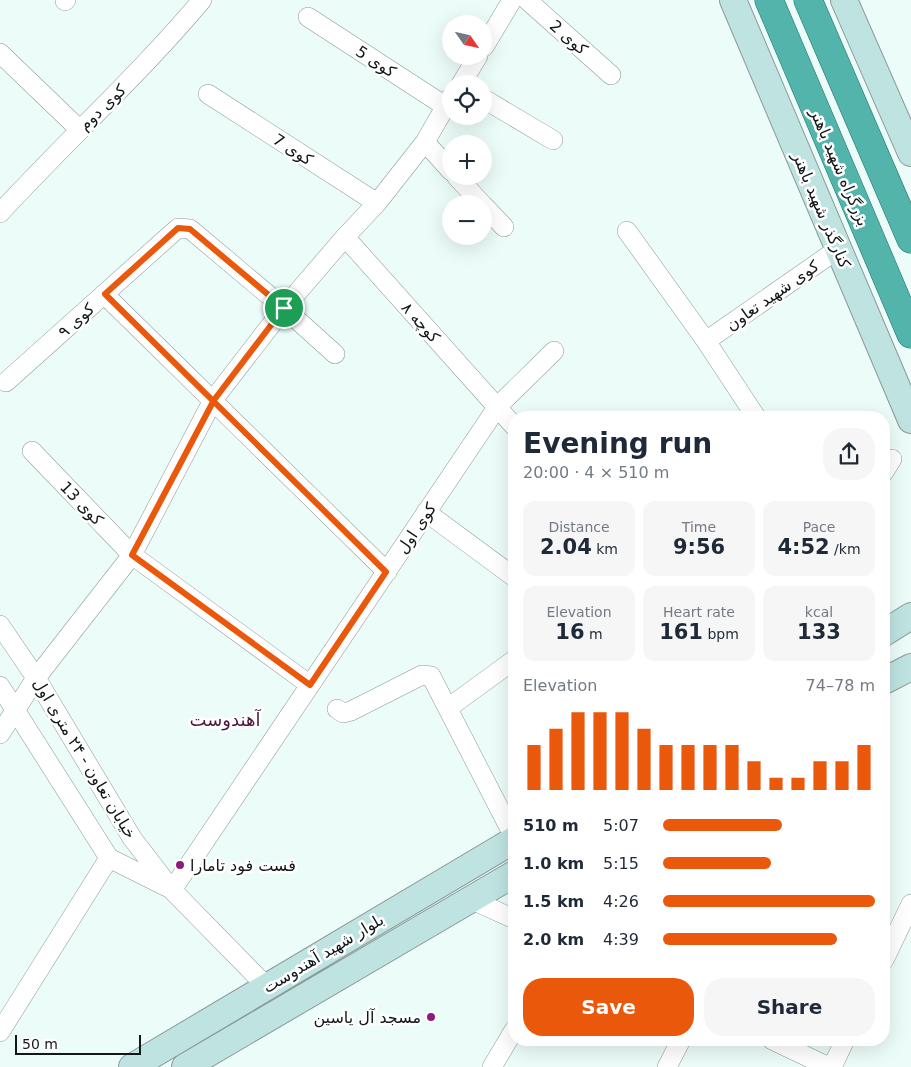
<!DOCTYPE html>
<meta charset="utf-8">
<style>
:root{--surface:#fff;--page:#f6f6f7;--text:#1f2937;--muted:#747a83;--accent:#ea580c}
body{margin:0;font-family:"DejaVu Sans","Noto Sans Arabic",sans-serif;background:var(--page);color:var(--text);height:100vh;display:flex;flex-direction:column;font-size:19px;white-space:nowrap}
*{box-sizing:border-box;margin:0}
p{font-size:16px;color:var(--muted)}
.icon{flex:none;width:28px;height:28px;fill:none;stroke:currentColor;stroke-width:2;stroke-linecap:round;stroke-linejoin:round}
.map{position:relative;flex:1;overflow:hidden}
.drawer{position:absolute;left:508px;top:411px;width:382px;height:635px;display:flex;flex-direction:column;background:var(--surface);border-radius:20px;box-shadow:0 5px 20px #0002}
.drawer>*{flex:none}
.needle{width:32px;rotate:124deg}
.tools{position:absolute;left:442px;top:15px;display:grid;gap:10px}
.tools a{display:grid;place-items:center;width:50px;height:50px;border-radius:50%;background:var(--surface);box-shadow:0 5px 20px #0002;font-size:25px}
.scale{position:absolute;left:15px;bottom:12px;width:126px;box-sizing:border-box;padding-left:5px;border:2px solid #121717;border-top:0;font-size:14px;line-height:18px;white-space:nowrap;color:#121717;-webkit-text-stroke:4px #fff;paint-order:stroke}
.pin{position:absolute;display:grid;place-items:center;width:42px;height:42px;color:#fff;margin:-21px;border:2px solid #fff;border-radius:50%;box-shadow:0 1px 5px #0007}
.round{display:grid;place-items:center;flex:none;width:52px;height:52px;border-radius:20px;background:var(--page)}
.headline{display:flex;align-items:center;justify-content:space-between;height:85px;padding:0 15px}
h1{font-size:28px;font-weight:800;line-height:38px}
.stats{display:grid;grid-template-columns:repeat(3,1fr);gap:8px;height:85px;padding:5px 15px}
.stats div{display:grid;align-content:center;border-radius:12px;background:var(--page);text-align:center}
.stats b{font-size:21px;font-weight:800}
.stats small{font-size:14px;font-weight:400}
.stats p{font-size:14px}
.chart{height:140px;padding:10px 15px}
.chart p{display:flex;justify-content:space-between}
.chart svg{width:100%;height:90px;margin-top:5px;stroke:var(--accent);stroke-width:6}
.action{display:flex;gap:10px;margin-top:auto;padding:10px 15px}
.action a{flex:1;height:58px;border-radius:20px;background:var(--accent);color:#fff;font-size:20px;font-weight:800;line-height:58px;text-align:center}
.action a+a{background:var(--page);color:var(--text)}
ul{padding:0 15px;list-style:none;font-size:16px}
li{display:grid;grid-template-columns:80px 60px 1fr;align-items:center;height:38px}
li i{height:12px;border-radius:6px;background:var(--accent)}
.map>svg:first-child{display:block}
</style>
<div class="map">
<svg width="911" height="1067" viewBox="0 0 911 1067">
<rect width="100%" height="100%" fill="#ecfcf9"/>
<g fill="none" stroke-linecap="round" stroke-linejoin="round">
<defs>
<path id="minor" d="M 527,0 L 611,75
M 65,1 L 66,0
M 308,17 L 445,106
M 484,47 L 512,0
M 0,53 L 79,129
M 461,84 L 478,56
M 208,94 L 377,203
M 484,99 L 553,140
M 425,142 L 451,171
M 456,176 L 482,204
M 484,206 L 504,227
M 0,213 C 66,141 139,75 202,0
M 627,231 L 706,341 L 756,417
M 345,237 L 514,426
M 105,295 L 387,572
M 706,341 L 838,249
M 6,382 L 178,228 L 190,229 L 284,308 L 335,354
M 32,451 L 132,555 L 310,685
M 884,472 L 892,459
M 426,512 L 514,577
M 0,625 L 36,678 L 132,838 L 172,890 L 267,987
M 0,686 L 109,858 L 167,887
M 448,708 L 514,660
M 337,709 L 343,713 L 351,711 L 422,675 L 431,676 L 514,837
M 0,734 L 36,678 L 132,555 L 213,400 L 284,308 L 345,237 L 377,203 L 425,142 L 451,97
M 172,890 L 498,406 L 554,351
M 470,899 L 514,919
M 884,960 L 911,904
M 0,1032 L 109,858
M 772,1040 L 829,1067
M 492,1067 L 514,1030
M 667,1067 L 681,1040
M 832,1067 L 845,1040"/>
<path id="secondary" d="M 733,0 L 911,420
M 844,0 L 911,153
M 884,633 L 911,616
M 884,681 L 911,667
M 132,1067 L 514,840
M 185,1067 L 514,874"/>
<path id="trunk" d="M 769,0 L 911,334
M 808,0 L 911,239"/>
</defs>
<use href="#minor" stroke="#8b9a98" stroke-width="20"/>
<use href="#secondary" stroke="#8b9a98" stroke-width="28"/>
<use href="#trunk" stroke="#20716a" stroke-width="29"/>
<use href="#minor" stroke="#fff" stroke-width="19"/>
<use href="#secondary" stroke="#bee3e0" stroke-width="26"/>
<use href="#trunk" stroke="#52b4ab" stroke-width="28"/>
</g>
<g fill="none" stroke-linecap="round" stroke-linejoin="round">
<defs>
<path id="route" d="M 284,308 L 190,229 L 178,228 L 105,294 L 386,572 L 310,685 L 132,555 L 214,400 L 284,308"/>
</defs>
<use href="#route" stroke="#fff" stroke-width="10"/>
<use href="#route" stroke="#ea580c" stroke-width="6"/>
</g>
<g fill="#8e1b7c" stroke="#fff" stroke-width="2">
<circle cx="180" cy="865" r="5"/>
<circle cx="431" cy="1017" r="5"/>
</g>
<g text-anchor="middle" stroke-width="5" stroke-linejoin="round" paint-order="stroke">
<g font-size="16" fill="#121717" stroke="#fff">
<text transform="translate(569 37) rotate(41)" y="6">کوی 2</text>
<text transform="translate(376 61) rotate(33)" y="6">کوی 5</text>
<text transform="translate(102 107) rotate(-44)" y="6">کوی دوم</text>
<text transform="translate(293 149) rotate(33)" y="6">کوی 7</text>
<text transform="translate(840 167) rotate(67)" y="6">بزرگراه شهید باهنر</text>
<text transform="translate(822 210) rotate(67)" y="6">کنارگذر شهید باهنر</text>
<text transform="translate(772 295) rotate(-35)" y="6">کوی شهید تعاون</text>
<text transform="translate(76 320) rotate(-42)" y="6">کوی ۹</text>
<text transform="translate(421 322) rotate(48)" y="6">کوچه ۸</text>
<text transform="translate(82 503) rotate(46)" y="6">کوی 13</text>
<text transform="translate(416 528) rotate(-56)" y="6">کوی اول</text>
<text transform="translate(85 758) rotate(59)" y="6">خیابان تعاون - ۲۴ متری اول</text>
<text transform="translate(323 953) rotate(-31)" y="6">بلوار شهید آهندوست</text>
</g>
<g font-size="16" fill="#121717" stroke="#fff" text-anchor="start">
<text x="190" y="871">فست فود تامارا</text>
<text x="421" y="1023" text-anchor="end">مسجد آل یاسین</text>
</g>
<g font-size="18" fill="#4c1642" stroke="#fff">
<text x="225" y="726">آهندوست</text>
</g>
</g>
</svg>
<div class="tools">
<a><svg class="needle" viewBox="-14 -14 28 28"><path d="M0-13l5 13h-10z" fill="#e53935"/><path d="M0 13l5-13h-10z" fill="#747a83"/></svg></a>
<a><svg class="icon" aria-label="locate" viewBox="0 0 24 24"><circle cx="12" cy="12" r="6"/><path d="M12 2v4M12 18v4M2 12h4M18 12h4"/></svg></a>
<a>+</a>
<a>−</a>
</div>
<div class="scale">50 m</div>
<div class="pin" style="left:284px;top:308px;background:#1e9e55"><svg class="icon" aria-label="arrive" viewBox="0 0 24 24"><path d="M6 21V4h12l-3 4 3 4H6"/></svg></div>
<section class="drawer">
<div class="headline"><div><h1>Evening run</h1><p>20:00 · 4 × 510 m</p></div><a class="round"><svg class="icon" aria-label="share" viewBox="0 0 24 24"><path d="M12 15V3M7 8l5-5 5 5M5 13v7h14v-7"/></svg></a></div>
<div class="stats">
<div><p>Distance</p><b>2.04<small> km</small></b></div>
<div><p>Time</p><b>9:56</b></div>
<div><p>Pace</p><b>4:52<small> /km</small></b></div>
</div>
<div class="stats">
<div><p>Elevation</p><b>16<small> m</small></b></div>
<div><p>Heart rate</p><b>161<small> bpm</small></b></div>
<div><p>kcal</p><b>133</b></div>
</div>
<div class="chart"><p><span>Elevation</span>74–78 m</p>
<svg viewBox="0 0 160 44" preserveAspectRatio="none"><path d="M5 44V22M15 44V14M25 44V6M35 44V6M45 44V6M55 44V14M65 44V22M75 44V22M85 44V22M95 44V22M105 44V30M115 44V38M125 44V38M135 44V30M145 44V30M155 44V22"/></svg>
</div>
<ul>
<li><b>510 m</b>5:07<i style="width:56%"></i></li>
<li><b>1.0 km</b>5:15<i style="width:51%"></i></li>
<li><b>1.5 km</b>4:26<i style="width:100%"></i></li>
<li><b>2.0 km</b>4:39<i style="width:82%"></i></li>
</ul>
<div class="action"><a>Save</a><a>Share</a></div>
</section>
</div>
